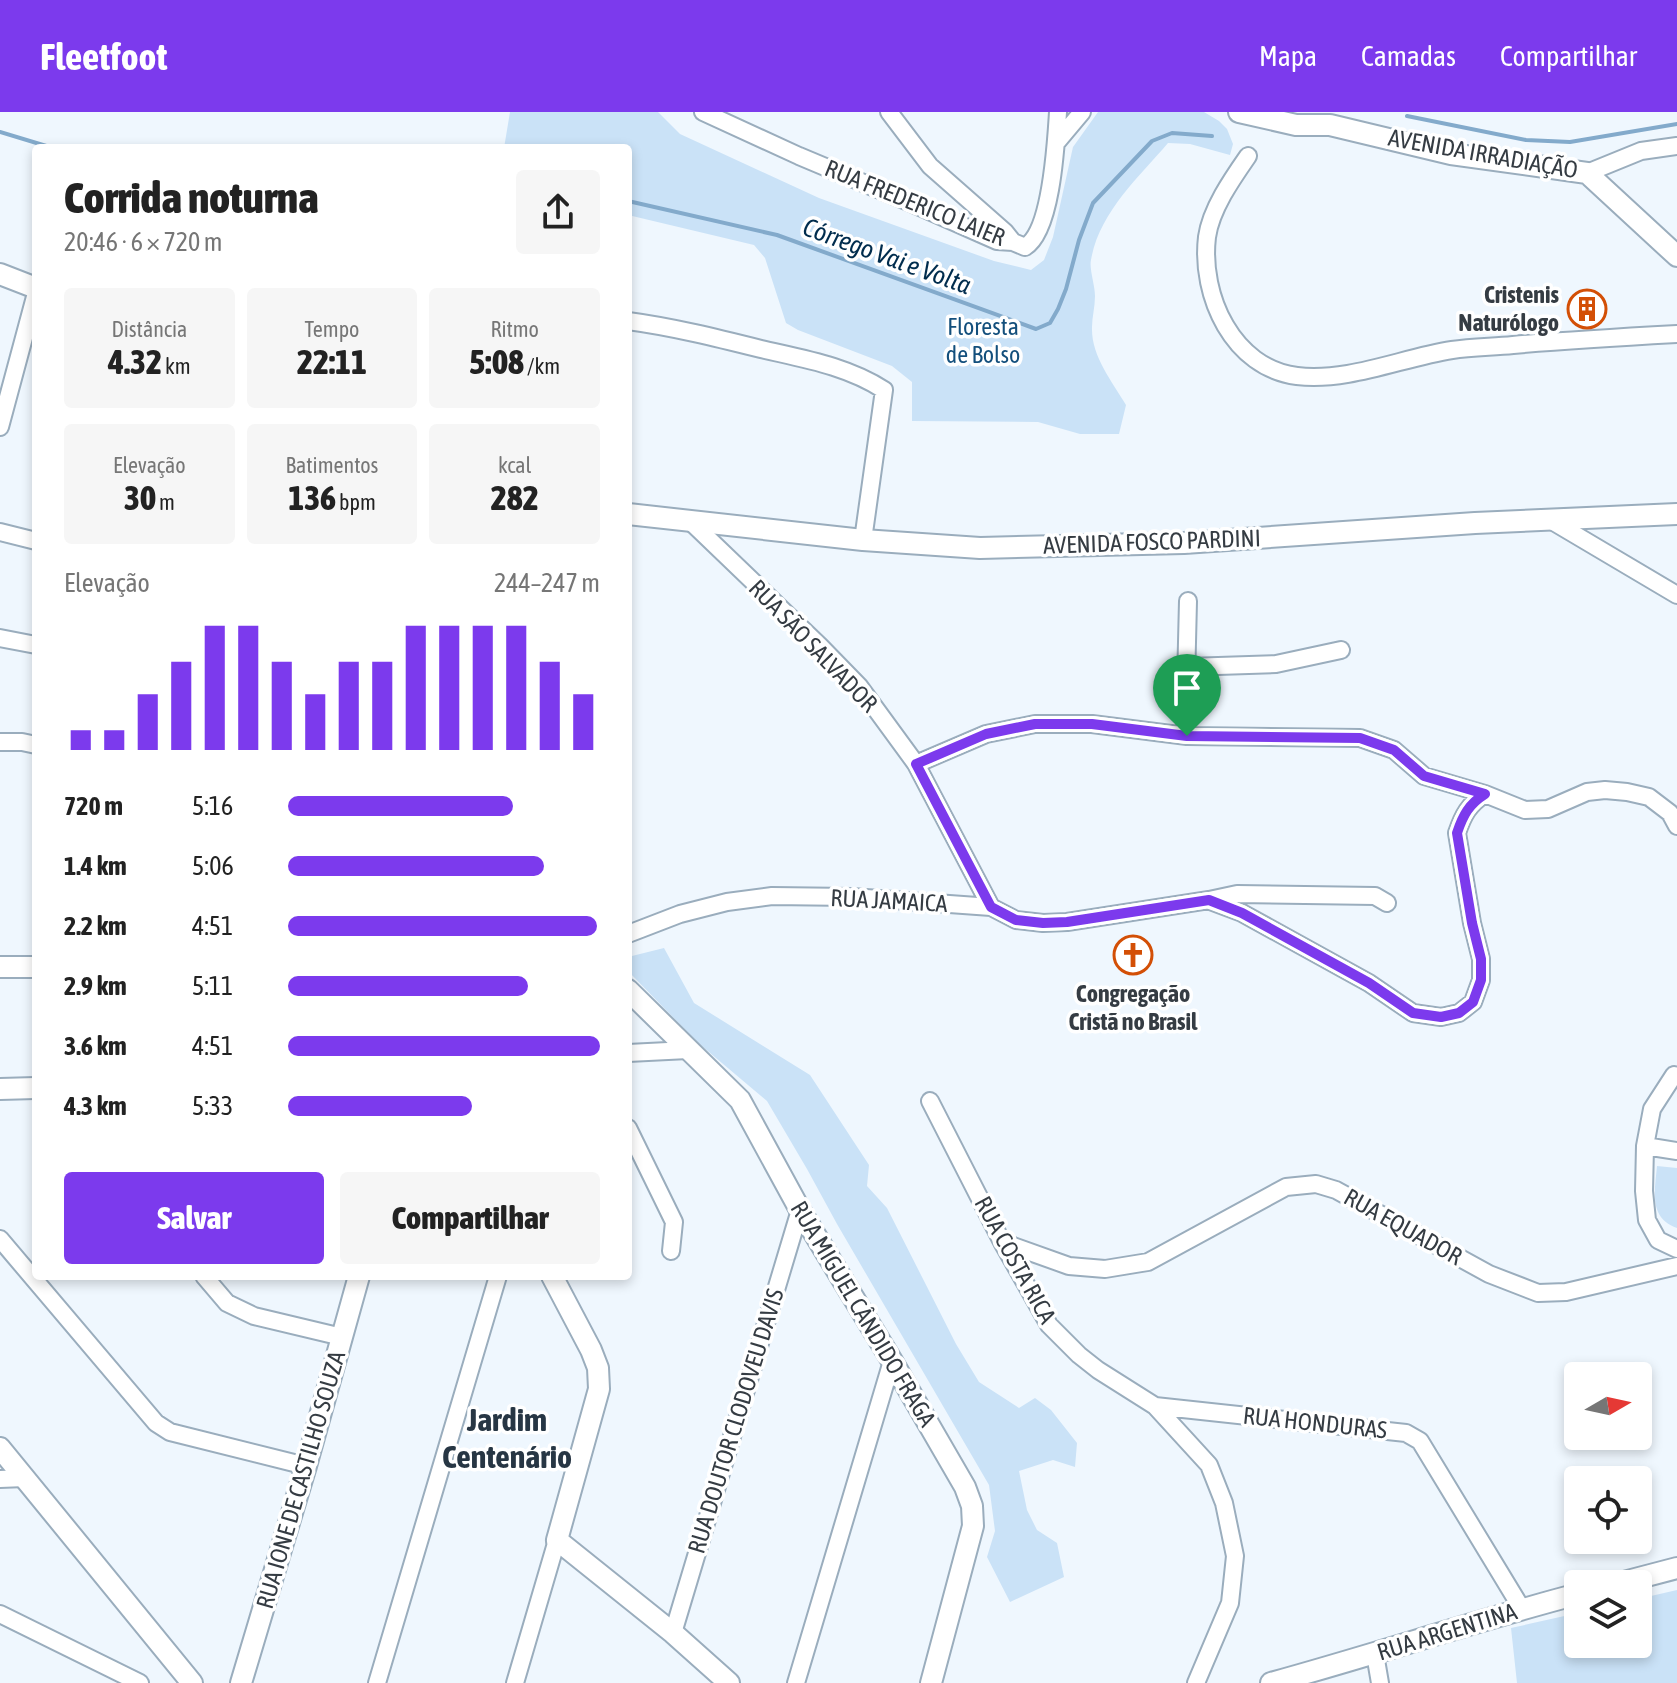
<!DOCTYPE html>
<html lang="pt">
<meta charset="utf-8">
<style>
:root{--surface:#fff;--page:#f6f6f6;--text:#222;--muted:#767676;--accent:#7c3aed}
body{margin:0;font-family:"Asap Condensed",sans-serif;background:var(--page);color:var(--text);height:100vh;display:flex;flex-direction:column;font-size:30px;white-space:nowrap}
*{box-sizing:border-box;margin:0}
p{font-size:26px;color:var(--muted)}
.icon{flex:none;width:44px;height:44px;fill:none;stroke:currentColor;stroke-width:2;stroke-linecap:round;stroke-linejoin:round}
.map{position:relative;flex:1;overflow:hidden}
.panel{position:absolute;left:32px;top:32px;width:600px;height:1136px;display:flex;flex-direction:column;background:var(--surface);border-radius:8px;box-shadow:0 4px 12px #0003}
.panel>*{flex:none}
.needle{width:52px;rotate:81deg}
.buttons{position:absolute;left:1564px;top:1250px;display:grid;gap:16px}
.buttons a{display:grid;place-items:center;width:88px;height:88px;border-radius:8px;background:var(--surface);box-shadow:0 4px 12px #0003;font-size:40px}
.pin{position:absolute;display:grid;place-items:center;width:68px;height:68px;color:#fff;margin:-82px -34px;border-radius:50% 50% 50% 0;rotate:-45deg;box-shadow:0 0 8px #0007}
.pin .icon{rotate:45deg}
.round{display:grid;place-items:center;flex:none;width:84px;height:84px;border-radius:8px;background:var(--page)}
.headline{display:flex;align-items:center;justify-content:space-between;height:136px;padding:0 32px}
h1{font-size:44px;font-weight:800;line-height:60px}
.metrics{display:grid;grid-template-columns:repeat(3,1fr);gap:12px;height:136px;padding:8px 32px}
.metrics div{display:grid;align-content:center;border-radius:8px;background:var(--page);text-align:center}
.metrics b{font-size:34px;font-weight:800}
.metrics small{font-size:22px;font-weight:400}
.metrics p{font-size:22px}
.chart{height:224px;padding:16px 32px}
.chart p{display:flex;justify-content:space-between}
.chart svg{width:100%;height:144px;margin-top:8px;stroke:var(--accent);stroke-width:6}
.primary-button{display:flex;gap:16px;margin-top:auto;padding:16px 32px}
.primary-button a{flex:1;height:92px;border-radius:8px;background:var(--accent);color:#fff;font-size:32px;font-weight:800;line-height:92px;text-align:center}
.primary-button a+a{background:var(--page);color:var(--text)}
ul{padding:0 32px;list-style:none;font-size:26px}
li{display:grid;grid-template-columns:128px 96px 1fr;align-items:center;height:60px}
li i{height:20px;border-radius:10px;background:var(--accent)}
header{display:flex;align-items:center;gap:48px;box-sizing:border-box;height:112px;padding:0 40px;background:var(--accent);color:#fff}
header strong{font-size:38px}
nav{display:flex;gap:44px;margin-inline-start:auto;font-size:28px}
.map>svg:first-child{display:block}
</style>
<header>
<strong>Fleetfoot</strong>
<nav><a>Mapa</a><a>Camadas</a><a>Compartilhar</a></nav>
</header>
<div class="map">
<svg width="1677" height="1571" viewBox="0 0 1677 1571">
<rect width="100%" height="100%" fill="#eff7fe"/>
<path fill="#cae2f7" d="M 510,0 L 658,0 L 680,22 L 819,86 L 994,149 L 1031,158 L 1044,148 L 1053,125 L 1073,35 L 1098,0 L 1204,0 L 1219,9 L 1227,17 L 1233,32 L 1230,43 L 1190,32 L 1168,31 C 1138,66 1099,101 1091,148 C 1089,157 1095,173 1095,184 C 1095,195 1092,205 1092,215 C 1091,244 1112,269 1126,293 L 1119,322 L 1080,322 L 1038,310 L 912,309 L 912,270 L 892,254 L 798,218 L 786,211 L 765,146 L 754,133 L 628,103 L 628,36 L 504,36 Z
M 664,836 L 694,891 L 810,963 L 869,1053 L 867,1074 L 887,1096 L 956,1232 L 979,1270 L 1019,1296 L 1035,1286 L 1051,1298 L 1077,1331 L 1075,1355 L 1053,1348 L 1019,1359 L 1027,1398 L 1037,1418 L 1057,1431 L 1064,1465 L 1010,1490 L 987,1445 L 995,1419 L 989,1373 L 837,1112 L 807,1057 L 767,989 L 697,930 L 628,859 L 628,845 Z
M 1657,1054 L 1677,1056 L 1677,1116 C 1648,1106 1655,1078 1657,1054 Z
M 1677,1478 L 1677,1571 L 1517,1571 L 1511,1516 L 1578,1501 L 1578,1532 L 1638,1532 L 1638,1487 Z"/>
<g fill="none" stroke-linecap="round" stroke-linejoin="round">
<path stroke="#83aacb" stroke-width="4" d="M 1407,4 L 1526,28 L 1570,30 L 1677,12
M 0,20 L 53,36
M 628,89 L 777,123 L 1036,217 L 1050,211 L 1058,197 L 1066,177 L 1079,128 L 1093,91 L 1152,29 L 1172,21 L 1212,24"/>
<defs>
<path id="minor" d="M 703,0 L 799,44 L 911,91 L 997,129 L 1013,130 L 1025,135 C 1052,119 1056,30 1058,0
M 889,0 L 930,54 L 1005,120 L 1013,130
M 1056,31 L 1082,0
M 1248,44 C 1232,67 1211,97 1207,125 C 1200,184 1233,256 1297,264 C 1349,270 1401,246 1452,238 C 1472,235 1493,235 1513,233 C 1568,228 1622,225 1677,222
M 1587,61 L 1641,39 L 1677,34
M 628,209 C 673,215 717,226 761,237 C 804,247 847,254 884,278 L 863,428
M 0,315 L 36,181
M 1552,409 L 1677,483
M 691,410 L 821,535 L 859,574 L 916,652 L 991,795
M 0,420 L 36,429
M 0,526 L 36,533
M 1187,555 L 1276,552 L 1341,538
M 1187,624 L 1185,612 L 1188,489
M 0,630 L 22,630 L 36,633
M 916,652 L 986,622 L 1035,612 L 1092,612 L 1187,624 L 1360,626 L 1394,638 L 1424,664 L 1485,682 L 1525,698 L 1548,697 L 1587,680 L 1605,678 L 1627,680 L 1649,685 L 1670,701 L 1677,714
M 1210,789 L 1242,801 L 1369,871 L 1413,901 L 1441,905 L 1459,901 L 1473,890 L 1481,868 L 1481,847 L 1472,811 L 1457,721 C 1463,703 1469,692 1485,682
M 628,822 L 680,802 L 727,790 L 772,784 L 852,785 L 991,795 L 1016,808 L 1043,811 L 1067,810 L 1209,788 L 1237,782 L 1375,784 L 1387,791
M 628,941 L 688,938
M 1674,963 L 1652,997 L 1645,1034 L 1644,1079 L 1647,1108 L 1658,1128 L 1677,1137
M 930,989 L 1002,1130 L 1049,1213 L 1079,1243 L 1098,1258 L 1155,1294 L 1209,1353 L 1224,1391 L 1235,1444 L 1230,1491 L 1196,1571
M 628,1016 L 674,1110 L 671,1139
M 1645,1034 L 1677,1039
M 0,1127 L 156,1311 L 170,1320 L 306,1354
M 1002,1130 L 1069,1154 L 1105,1157 L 1148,1150 L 1286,1075 L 1316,1072 L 1336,1078 L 1489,1162 L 1538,1181 L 1566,1180 L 1677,1154
M 204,1164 L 227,1191 L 254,1204 L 342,1225
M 1155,1294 L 1406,1321 L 1420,1329 L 1522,1497
M 0,1367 L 25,1366
M 0,1502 L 140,1571
M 673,1521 L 800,1098
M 1375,1542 L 1380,1571
M 377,1571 L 498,1164
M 515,1571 L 557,1428
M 796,1571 L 892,1249"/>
<path id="tertiary" d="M 1239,0 L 1296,13 L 1330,13 L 1451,42 L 1587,61 L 1677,144
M 0,162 L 36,176
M 628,402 L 863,428 L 980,436 L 1184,431 L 1475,411 L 1677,402
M 0,855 L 36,855
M 628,878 L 740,988 L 800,1098 L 892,1249 L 965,1375 L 972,1394 L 973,1414 L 931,1571
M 0,977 L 36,976
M 552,1164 L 591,1238 L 598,1256 L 599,1277 L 557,1428 L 673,1521 L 729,1571
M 0,1336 L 192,1571
M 1616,1472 L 1677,1456
M 241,1571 L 306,1354 L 359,1164
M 1271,1571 C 1373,1543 1475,1509 1578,1482"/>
</defs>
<use href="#minor" stroke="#9aadbd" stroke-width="20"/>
<use href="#tertiary" stroke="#9aadbd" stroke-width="24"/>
<use href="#minor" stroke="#fff" stroke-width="16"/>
<use href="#tertiary" stroke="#fff" stroke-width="20"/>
</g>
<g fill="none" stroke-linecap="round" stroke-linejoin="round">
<defs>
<path id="route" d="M 1035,612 L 1092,612 L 1187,624 L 1360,626 L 1394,638 L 1424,664 L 1485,682 C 1469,692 1463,703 1457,721 L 1472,811 L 1481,847 L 1481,868 L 1473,890 L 1459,901 L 1441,905 L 1413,901 L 1369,871 L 1242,801 L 1209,788 L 1067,810 L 1043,811 L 1016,808 L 991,795 L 916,652 L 986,622 Z"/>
</defs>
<use href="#route" stroke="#fff" stroke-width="16"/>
<use href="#route" stroke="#7c3aed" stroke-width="10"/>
</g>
<defs>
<symbol id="building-ring" viewBox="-11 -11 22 22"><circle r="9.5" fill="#fff" stroke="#d34f06" stroke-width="1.5"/><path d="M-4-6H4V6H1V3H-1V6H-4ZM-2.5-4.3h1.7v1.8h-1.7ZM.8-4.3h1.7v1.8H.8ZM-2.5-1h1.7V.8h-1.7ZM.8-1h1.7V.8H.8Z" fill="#d34f06"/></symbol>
<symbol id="church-ring" viewBox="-11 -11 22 22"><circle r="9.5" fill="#fff" stroke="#d34f06" stroke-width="1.5"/><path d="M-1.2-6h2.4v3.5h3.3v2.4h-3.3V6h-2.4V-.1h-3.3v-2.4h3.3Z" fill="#d34f06"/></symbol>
</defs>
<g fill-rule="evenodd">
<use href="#building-ring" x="1565" y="175" width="44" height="44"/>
<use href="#church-ring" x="1111" y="821" width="44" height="44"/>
</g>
<g text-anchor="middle" stroke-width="7" stroke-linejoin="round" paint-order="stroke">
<g font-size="24" fill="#353c43" stroke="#fff">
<text transform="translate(1483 42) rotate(10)" y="8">AVENIDA IRRADIAÇÃO</text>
<text transform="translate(915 91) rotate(22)" y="8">RUA FREDERICO LAIER</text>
<text transform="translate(1152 430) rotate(-2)" y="8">AVENIDA FOSCO PARDINI</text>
<text transform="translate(813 534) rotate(46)" y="8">RUA SÃO SALVADOR</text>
<text transform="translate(889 789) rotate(3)" y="8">RUA JAMAICA</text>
<text transform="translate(1403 1115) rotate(29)" y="8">RUA EQUADOR</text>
<text transform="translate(1015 1148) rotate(61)" y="8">RUA COSTA RICA</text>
<text transform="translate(863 1202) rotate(59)" y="8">RUA MIGUEL CÂNDIDO FRAGA</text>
<text transform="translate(736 1309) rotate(-73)" y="8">RUA DOUTOR CLODOVEU DAVIS</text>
<text transform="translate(1315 1311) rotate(6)" y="8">RUA HONDURAS</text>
<text transform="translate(301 1368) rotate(-74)" y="8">RUA IONE DE CASTILHO SOUZA</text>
<text transform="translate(1447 1520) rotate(-17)" y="8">RUA ARGENTINA</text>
</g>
<g font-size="24" font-weight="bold" fill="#353c43" stroke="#fff" text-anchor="end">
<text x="1559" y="191">Cristenis<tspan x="1559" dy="28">Naturólogo</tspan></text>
<text x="1133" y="890" text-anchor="middle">Congregação<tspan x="1133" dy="28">Cristã no Brasil</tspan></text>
</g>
<g font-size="24" fill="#134f7c" stroke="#fff">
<text x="983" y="223">Floresta<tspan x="983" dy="28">de Bolso</tspan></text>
</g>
<g font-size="26" font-style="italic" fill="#002c4d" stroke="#fff">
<text transform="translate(887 144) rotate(20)" y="9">Córrego Vai e Volta</text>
</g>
<g font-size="32" font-weight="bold" fill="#273644" stroke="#fff">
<text x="507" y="1319">Jardim<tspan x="507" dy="37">Centenário</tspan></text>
</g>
</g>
</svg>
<div class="buttons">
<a><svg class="needle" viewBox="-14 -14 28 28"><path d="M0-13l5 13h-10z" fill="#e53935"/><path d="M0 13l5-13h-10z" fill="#767676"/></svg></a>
<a><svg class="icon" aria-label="locate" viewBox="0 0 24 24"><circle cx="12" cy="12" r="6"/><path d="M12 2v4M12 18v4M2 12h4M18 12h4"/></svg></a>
<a><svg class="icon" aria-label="layers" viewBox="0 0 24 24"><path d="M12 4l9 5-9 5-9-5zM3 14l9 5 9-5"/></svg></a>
</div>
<div class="pin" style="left:1187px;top:624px;background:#1e9e55"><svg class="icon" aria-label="arrive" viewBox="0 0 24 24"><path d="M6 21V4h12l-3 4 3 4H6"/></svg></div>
<section class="panel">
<div class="headline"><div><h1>Corrida noturna</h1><p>20:46 · 6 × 720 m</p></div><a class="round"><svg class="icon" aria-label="share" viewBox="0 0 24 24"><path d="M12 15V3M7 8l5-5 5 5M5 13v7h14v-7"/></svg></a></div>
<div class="metrics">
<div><p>Distância</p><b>4.32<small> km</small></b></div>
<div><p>Tempo</p><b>22:11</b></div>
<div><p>Ritmo</p><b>5:08<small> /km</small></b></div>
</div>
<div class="metrics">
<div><p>Elevação</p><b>30<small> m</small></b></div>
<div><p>Batimentos</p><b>136<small> bpm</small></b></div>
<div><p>kcal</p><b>282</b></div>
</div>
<div class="chart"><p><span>Elevação</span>244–247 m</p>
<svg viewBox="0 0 160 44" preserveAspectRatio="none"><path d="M5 44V38M15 44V38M25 44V27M35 44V17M45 44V6M55 44V6M65 44V17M75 44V27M85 44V17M95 44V17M105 44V6M115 44V6M125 44V6M135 44V6M145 44V17M155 44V27"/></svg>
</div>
<ul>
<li><b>720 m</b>5:16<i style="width:72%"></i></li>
<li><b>1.4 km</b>5:06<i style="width:82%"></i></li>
<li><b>2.2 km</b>4:51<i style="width:99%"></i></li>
<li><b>2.9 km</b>5:11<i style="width:77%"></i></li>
<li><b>3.6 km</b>4:51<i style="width:100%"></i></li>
<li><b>4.3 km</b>5:33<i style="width:59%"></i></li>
</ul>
<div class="primary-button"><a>Salvar</a><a>Compartilhar</a></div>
</section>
</div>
